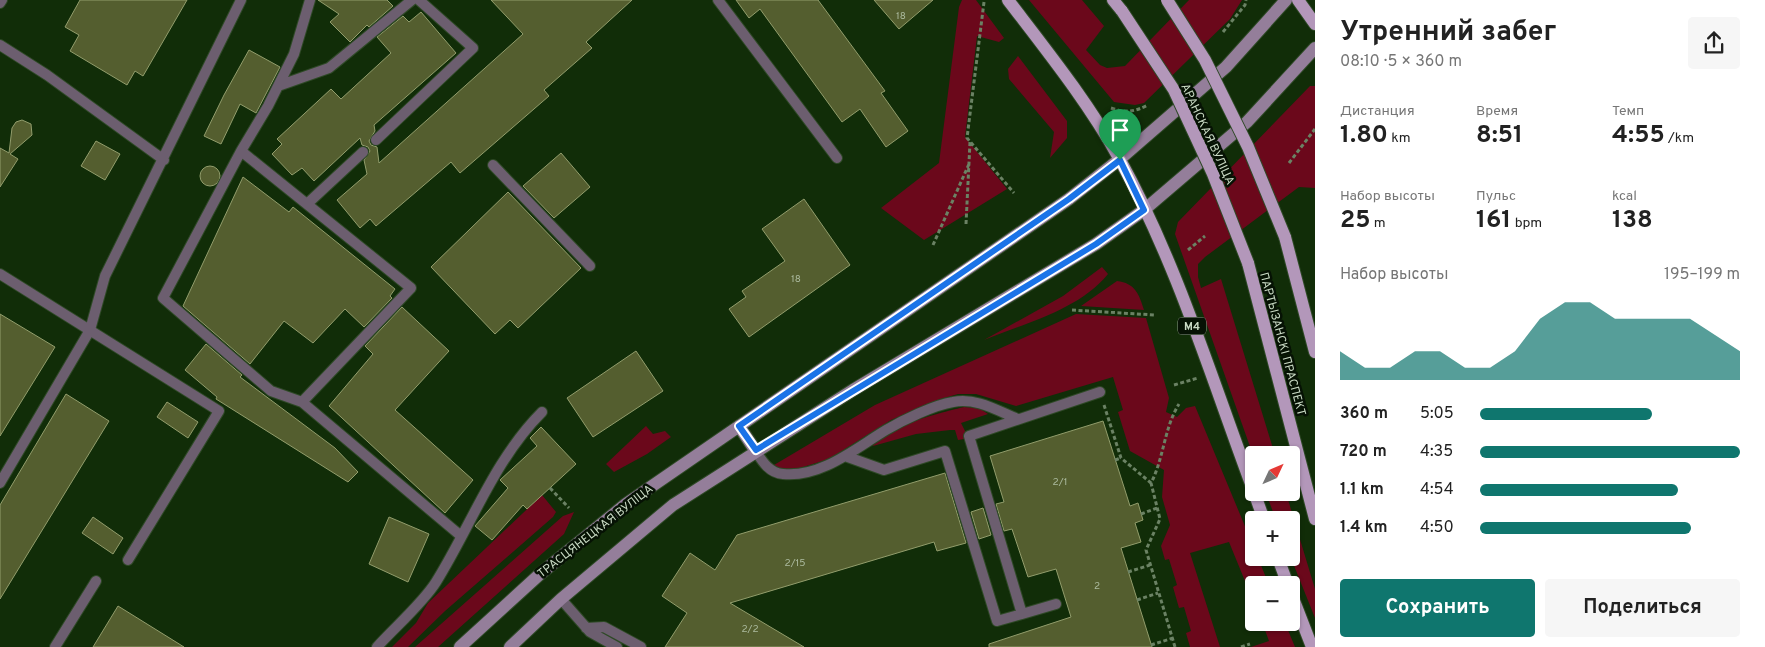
<!DOCTYPE html>
<html lang="ru">
<meta charset="utf-8">
<style>
:root{--surface:#fff;--page:#f6f6f6;--text:#222;--muted:#767676;--accent:#0f766e}
body{margin:0;font-family:Overpass,sans-serif;background:var(--page);color:var(--text);height:100vh;display:flex;flex-direction:column;font-size:19px;white-space:nowrap}
*{box-sizing:border-box;margin:0}
p{font-size:16px;color:var(--muted)}
.icon{flex:none;width:28px;height:28px;fill:none;stroke:currentColor;stroke-width:2;stroke-linecap:round;stroke-linejoin:round}
.map{position:relative;flex:1;overflow:hidden}
.details{display:flex;flex-direction:column;background:var(--surface);width:450px}
.details>*{flex:none}
.needle{width:32px;rotate:46deg}
.buttons{position:absolute;left:1245px;top:446px;display:grid;gap:10px}
.buttons a{display:grid;place-items:center;width:55px;height:55px;border-radius:5px;background:var(--surface);box-shadow:0 1px 4px #0004;font-size:25px}
.pin{position:absolute;display:grid;place-items:center;width:42px;height:42px;color:#fff;margin:-51px -21px;border-radius:50% 50% 50% 0;rotate:-45deg;box-shadow:0 0 5px #0007}
.pin .icon{rotate:45deg}
.round{display:grid;place-items:center;flex:none;width:52px;height:52px;border-radius:5px;background:var(--page)}
.overview{display:flex;align-items:center;justify-content:space-between;height:85px;padding:0 25px}
h1{font-size:28px;font-weight:700;line-height:38px}
.stats{display:grid;grid-template-columns:repeat(3,1fr);gap:8px;height:85px;padding:5px 25px}
.stats div{display:grid;align-content:center}
.stats b{font-size:25px;font-weight:700}
.stats small{font-size:14px;font-weight:400}
.stats p{font-size:14px}
.chart{height:140px;padding:10px 25px}
.chart p{display:flex;justify-content:space-between}
.chart svg{width:100%;height:90px;margin-top:5px;fill:var(--accent);opacity:.7}
.button{display:flex;gap:10px;margin-top:auto;padding:10px 25px}
.button a{flex:1;height:58px;border-radius:5px;background:var(--accent);color:#fff;font-size:20px;font-weight:700;line-height:58px;text-align:center}
.button a+a{background:var(--page);color:var(--text)}
ul{padding:0 25px;list-style:none;font-size:16px}
li{display:grid;grid-template-columns:80px 60px 1fr;align-items:center;height:38px}
li i{height:12px;border-radius:6px;background:var(--accent)}
main{display:flex;flex:1;min-height:0}
.map>svg:first-child{display:block}
</style>
<main>
<div class="map">
<svg width="1315" height="647" viewBox="0 0 1315 647">
<rect width="100%" height="100%" fill="#112d08"/>
<path fill="#6b081b" d="M 962,0 L 976,0 L 1004,38 L 999,42 L 977,36 L 965,137 L 1007,189 L 924,240 L 881,208 L 939,163 L 959,7 Z
M 1029,0 L 1082,0 L 1104,26 L 1086,50 L 1100,65 L 1107,68 L 1125,66 L 1189,0 L 1242,0 L 1230,19 L 1144,103 L 1135,105 L 1114,102 Z
M 1018,56 L 1067,121 L 1067,138 L 1050,158 L 1054,132 L 1009,79 L 1008,69 Z
M 1310,86 L 1315,86 L 1315,188 L 1299,187 L 1205,257 L 1198,264 L 1198,277 L 1201,288 L 1221,279 L 1275,455 L 1254,455 L 1254,458 L 1175,234 L 1178,222 Z
M 1102,267 L 1108,274 C 1079,310 1025,323 984,340 L 1063,296 Z
M 1117,281 C 1135,283 1139,294 1144,310 L 1081,306 Z
M 1076,314 L 1146,318 L 1169,398 L 1166,412 L 1177,417 L 1186,408 L 1195,406 L 1254,548 L 1254,558 L 1258,558 L 1269,585 L 1254,585 L 1254,603 L 1229,542 L 1190,553 L 1220,647 L 1190,647 L 1186,633 L 1191,631 L 1184,607 L 1179,608 L 1173,587 L 1177,585 L 1169,559 L 1165,560 L 1161,546 L 1170,525 L 1162,497 L 1164,470 L 1130,451 L 1118,412 L 1123,410 L 1113,377 L 1016,406 L 976,394 L 958,394 L 941,399 L 891,420 L 829,459 L 787,472 L 774,465 L 875,405 Z
M 964,407 L 979,408 L 988,414 L 961,423 L 965,431 L 964,439 L 958,440 L 955,430 L 950,430 L 916,434 L 873,446 C 880,427 944,412 964,407 Z
M 646,426 L 653,434 L 665,431 L 671,437 L 647,454 L 614,472 L 606,464 Z
M 1266,493 L 1286,493 L 1315,589 L 1315,618 L 1291,558 L 1291,520 L 1276,520 Z
M 542,495 L 556,512 L 553,517 L 445,611 L 408,647 L 392,647 L 416,623 L 428,603 Z
M 574,512 L 564,534 L 438,647 L 415,647 L 563,516 Z
M 1262,622 L 1285,623 L 1295,647 L 1251,647 L 1269,641 Z"/>
<path fill="#545e2f" stroke="#929d6c" d="M 80,0 L 187,0 L 143,76 L 135,71 L 127,85 L 70,51 L 79,35 L 65,27 Z
M 318,0 L 387,0 L 393,6 L 369,27 L 367,25 L 350,42 L 330,22 L 339,14 Z
M 491,0 L 632,0 L 586,42 L 592,48 L 544,90 L 549,96 L 460,173 L 451,162 L 376,226 L 370,219 L 360,228 L 337,200 L 367,174 L 364,160 L 370,151 L 368,147 L 362,145 L 360,138 L 314,181 L 302,168 L 292,175 L 272,154 L 282,144 L 277,139 L 331,89 L 341,99 L 391,53 L 377,37 L 403,16 L 409,22 L 421,12 L 456,53 L 374,125 L 375,131 L 369,141 L 371,145 L 377,147 L 379,163 L 523,34 Z
M 736,0 L 818,0 L 885,91 L 881,93 L 908,131 L 886,147 L 860,109 L 842,122 L 760,9 L 749,18 Z
M 874,0 L 933,0 L 899,29 Z
M 249,50 L 280,67 L 256,113 L 240,104 L 221,144 L 204,136 L 224,95 Z
M 22,120 L 31,124 L 32,135 L 10,154 L 18,159 L 0,187 L 0,148 L 9,153 L 12,128 L 16,122 Z
M 96,141 L 120,154 L 105,180 L 81,166 Z
M 561,153 L 590,187 L 554,218 L 523,186 Z
M200 176a10 10 0 1 1 20 0a10 10 0 1 1-20 0Z
M 243,177 L 289,212 L 293,207 L 395,289 L 390,296 L 392,298 L 364,327 L 345,309 L 313,343 L 284,321 L 250,364 L 183,306 Z
M 508,192 L 581,268 L 518,328 L 510,320 L 495,334 L 431,267 Z
M 804,199 L 850,265 L 749,337 L 729,309 L 746,297 L 742,291 L 785,261 L 762,229 Z
M 402,307 L 449,351 L 395,410 L 473,480 L 445,513 L 329,406 L 373,354 L 365,346 Z
M 0,314 L 55,347 L 0,436 Z
M 206,344 L 242,375 L 240,377 L 335,448 L 358,472 L 348,482 L 216,399 L 217,397 L 185,370 Z
M 636,351 L 663,391 L 593,437 L 567,398 Z
M 66,394 L 109,421 L 0,599 L 0,505 Z
M 167,402 L 198,422 L 188,438 L 157,417 Z
M 1103,421 L 1130,506 L 1138,503 L 1143,520 L 1135,523 L 1141,542 L 1121,548 L 1152,647 L 989,647 L 989,644 L 1071,617 L 1056,569 L 1028,577 L 1012,529 L 1004,531 L 996,504 L 1004,502 L 990,456 Z
M 541,427 L 576,464 L 527,509 L 523,505 L 492,540 L 475,526 L 508,488 L 500,480 L 537,446 L 530,438 Z
M 945,473 L 966,543 L 937,551 L 934,542 L 730,603 L 804,647 L 665,647 L 687,613 L 662,596 L 690,553 L 715,570 L 737,535 Z
M 983,508 L 991,535 L 979,539 L 971,512 Z
M 93,517 L 123,538 L 113,554 L 82,533 Z
M 389,517 L 429,534 L 408,582 L 369,564 Z
M 118,606 L 184,647 L 93,647 Z"/>
<g fill="none" stroke-linecap="round" stroke-linejoin="round">
<defs>
<path id="lane" d="M 310,0 L 294,54 L 268,106 L 241,151 L 411,288 L 302,402 L 461,536
M 718,0 L 837,158
M 0,3 L 2,0
M 0,45 L 47,75 L 164,160
M 278,86 L 329,68 L 412,0
M 376,140 L 473,48 L 419,0
M 241,151 L 163,298 L 271,391 L 302,402
M 493,165 L 590,266
M 307,204 L 363,152
M 0,274 L 219,411 L 128,560
M 755,450 C 762,461 769,473 783,474 C 821,478 856,448 886,430 C 903,420 934,405 953,402 C 976,397 998,411 1018,419
M 845,456 L 884,470 L 945,451 L 997,621 L 1022,614 L 969,436 L 1100,392
M 0,483 L 90,330 L 105,276 L 241,0
M 561,599 L 590,632 L 617,647
M 1022,614 L 1056,604
M 586,628 L 604,627 L 641,647
M 55,647 L 96,581
M 377,647 C 394,628 423,603 436,582 C 471,526 494,460 542,412"/>
<path id="secondary" d="M 739,426 L 755,450
M 460,647 L 540,574 L 626,504 L 1069,199 L 1120,159 L 1226,67 L 1286,0
M 510,647 L 561,599 L 673,505 L 853,390 L 1096,244 L 1144,210 L 1247,122 L 1315,48"/>
<path id="primary" d="M 1008,0 C 1047,51 1088,102 1119,158 C 1177,263 1212,380 1254,492
M 1113,0 L 1122,11
M 1298,0 L 1315,24
M 1285,237 L 1315,352
M 1248,263 L 1315,519
M 1254,492 L 1264,520
M 1278,558 L 1288,585
M 1291,593 L 1312,647"/>
</defs>
<use href="#lane" stroke="#2e4926" stroke-width="12"/>
<use href="#secondary" stroke="#2e4926" stroke-width="14"/>
<use href="#primary" stroke="#2e4926" stroke-width="14"/>
<path stroke="#6b8264" stroke-width="3" stroke-dasharray="4 2.5" stroke-linecap="butt" d="M 984,2 L 967,138 L 1014,193
M 1223,32 L 1245,5 L 1246,0
M 1111,108 C 1126,113 1134,112 1148,105
M 1289,163 L 1315,129
M 966,224 L 970,142
M 933,245 L 969,164
M 1188,250 L 1205,236
M 1072,310 L 1154,315
M 1174,385 L 1198,378
M 1104,405 L 1121,458 L 1151,483
M 1115,460 L 1121,458
M 550,488 L 569,508
M 1141,514 L 1157,508
M 1128,572 L 1150,565
M 1137,600 L 1158,593
M 1151,645 L 1173,638
M 1175,647 L 1146,550 L 1160,519 L 1151,483 C 1164,458 1164,428 1179,404
M 1241,647 L 1250,644"/>
<use href="#lane" stroke="#6c5e6f" stroke-width="10"/>
<use href="#secondary" stroke="#947e9a" stroke-width="12"/>
<use href="#primary" stroke="#b397ba" stroke-width="12"/>
<defs>
<path id="primary-bridge" d="M 1167,0 L 1205,60 L 1248,147 L 1285,237
M 1122,11 L 1174,90 L 1213,174 L 1248,263"/>
</defs>
<use href="#primary-bridge" stroke="#2e4926" stroke-width="14" stroke-linecap="butt"/>
<use href="#primary-bridge" stroke="#b397ba" stroke-width="12"/>
</g>
<g fill="none" stroke-linecap="round" stroke-linejoin="round">
<defs>
<path id="route" d="M 1120,160 L 1144,210 L 1096,244 L 756,450 L 739,426 L 1069,199 Z"/>
</defs>
<use href="#route" stroke="#fff" stroke-width="10"/>
<use href="#route" stroke="#1a73e8" stroke-width="6"/>
</g>
<g text-anchor="middle" stroke-width="5" stroke-linejoin="round" paint-order="stroke">
<g font-size="10" fill="#acbb9f">
<text x="901" y="19">18</text>
<text x="796" y="282">18</text>
<text x="1060" y="485">2/1</text>
<text x="795" y="566">2/15</text>
<text x="1097" y="589">2</text>
<text x="750" y="632">2/2</text>
</g>
<rect fill="#061204" stroke="#8e9e8a" stroke-width="1" x="1178" y="317.5" width="28" height="17" rx="4"/>
<g font-size="11" font-weight="bold" fill="#c9dac4">
<text x="1192" y="330">М4</text>
</g>
<g font-size="12" fill="#c9dac4" stroke="#061204">
<text transform="translate(1208 134) rotate(65)" y="4">АРАНСКАЯ ВУЛІЦА</text>
<text transform="translate(1283 344) rotate(75)" y="4">ПАРТЫЗАНСКІ ПРАСПЕКТ</text>
<text transform="translate(595 531) rotate(-38)" y="4">ТРАСЦЯНЕЦКАЯ ВУЛІЦА</text>
</g>
</g>
</svg>
<div class="buttons">
<a><svg class="needle" viewBox="-14 -14 28 28"><path d="M0-13l5 13h-10z" fill="#e53935"/><path d="M0 13l5-13h-10z" fill="#767676"/></svg></a>
<a>+</a>
<a>−</a>
</div>
<div class="pin" style="left:1120px;top:160px;background:#1e9e55"><svg class="icon" aria-label="arrive" viewBox="0 0 24 24"><path d="M6 21V4h12l-3 4 3 4H6"/></svg></div>
</div>
<section class="details">
<div class="overview"><div><h1>Утренний забег</h1><p>08:10 · 5 × 360 m</p></div><a class="round"><svg class="icon" aria-label="share" viewBox="0 0 24 24"><path d="M12 15V3M7 8l5-5 5 5M5 13v7h14v-7"/></svg></a></div>
<div class="stats">
<div><p>Дистанция</p><b>1.80<small> km</small></b></div>
<div><p>Время</p><b>8:51</b></div>
<div><p>Темп</p><b>4:55<small> /km</small></b></div>
</div>
<div class="stats">
<div><p>Набор высоты</p><b>25<small> m</small></b></div>
<div><p>Пульс</p><b>161<small> bpm</small></b></div>
<div><p>kcal</p><b>138</b></div>
</div>
<div class="chart"><p><span>Набор высоты</span>195–199 m</p>
<svg viewBox="0 0 160 44" preserveAspectRatio="none"><path d="M0 44V30L10 38L20 38L30 30L40 30L50 38L60 38L70 30L80 14L90 6L100 6L110 14L120 14L130 14L140 14L150 22L160 30V44z"/></svg>
</div>
<ul>
<li><b>360 m</b>5:05<i style="width:66%"></i></li>
<li><b>720 m</b>4:35<i style="width:100%"></i></li>
<li><b>1.1 km</b>4:54<i style="width:76%"></i></li>
<li><b>1.4 km</b>4:50<i style="width:81%"></i></li>
</ul>
<div class="button"><a>Сохранить</a><a>Поделиться</a></div>
</section>
</main>
